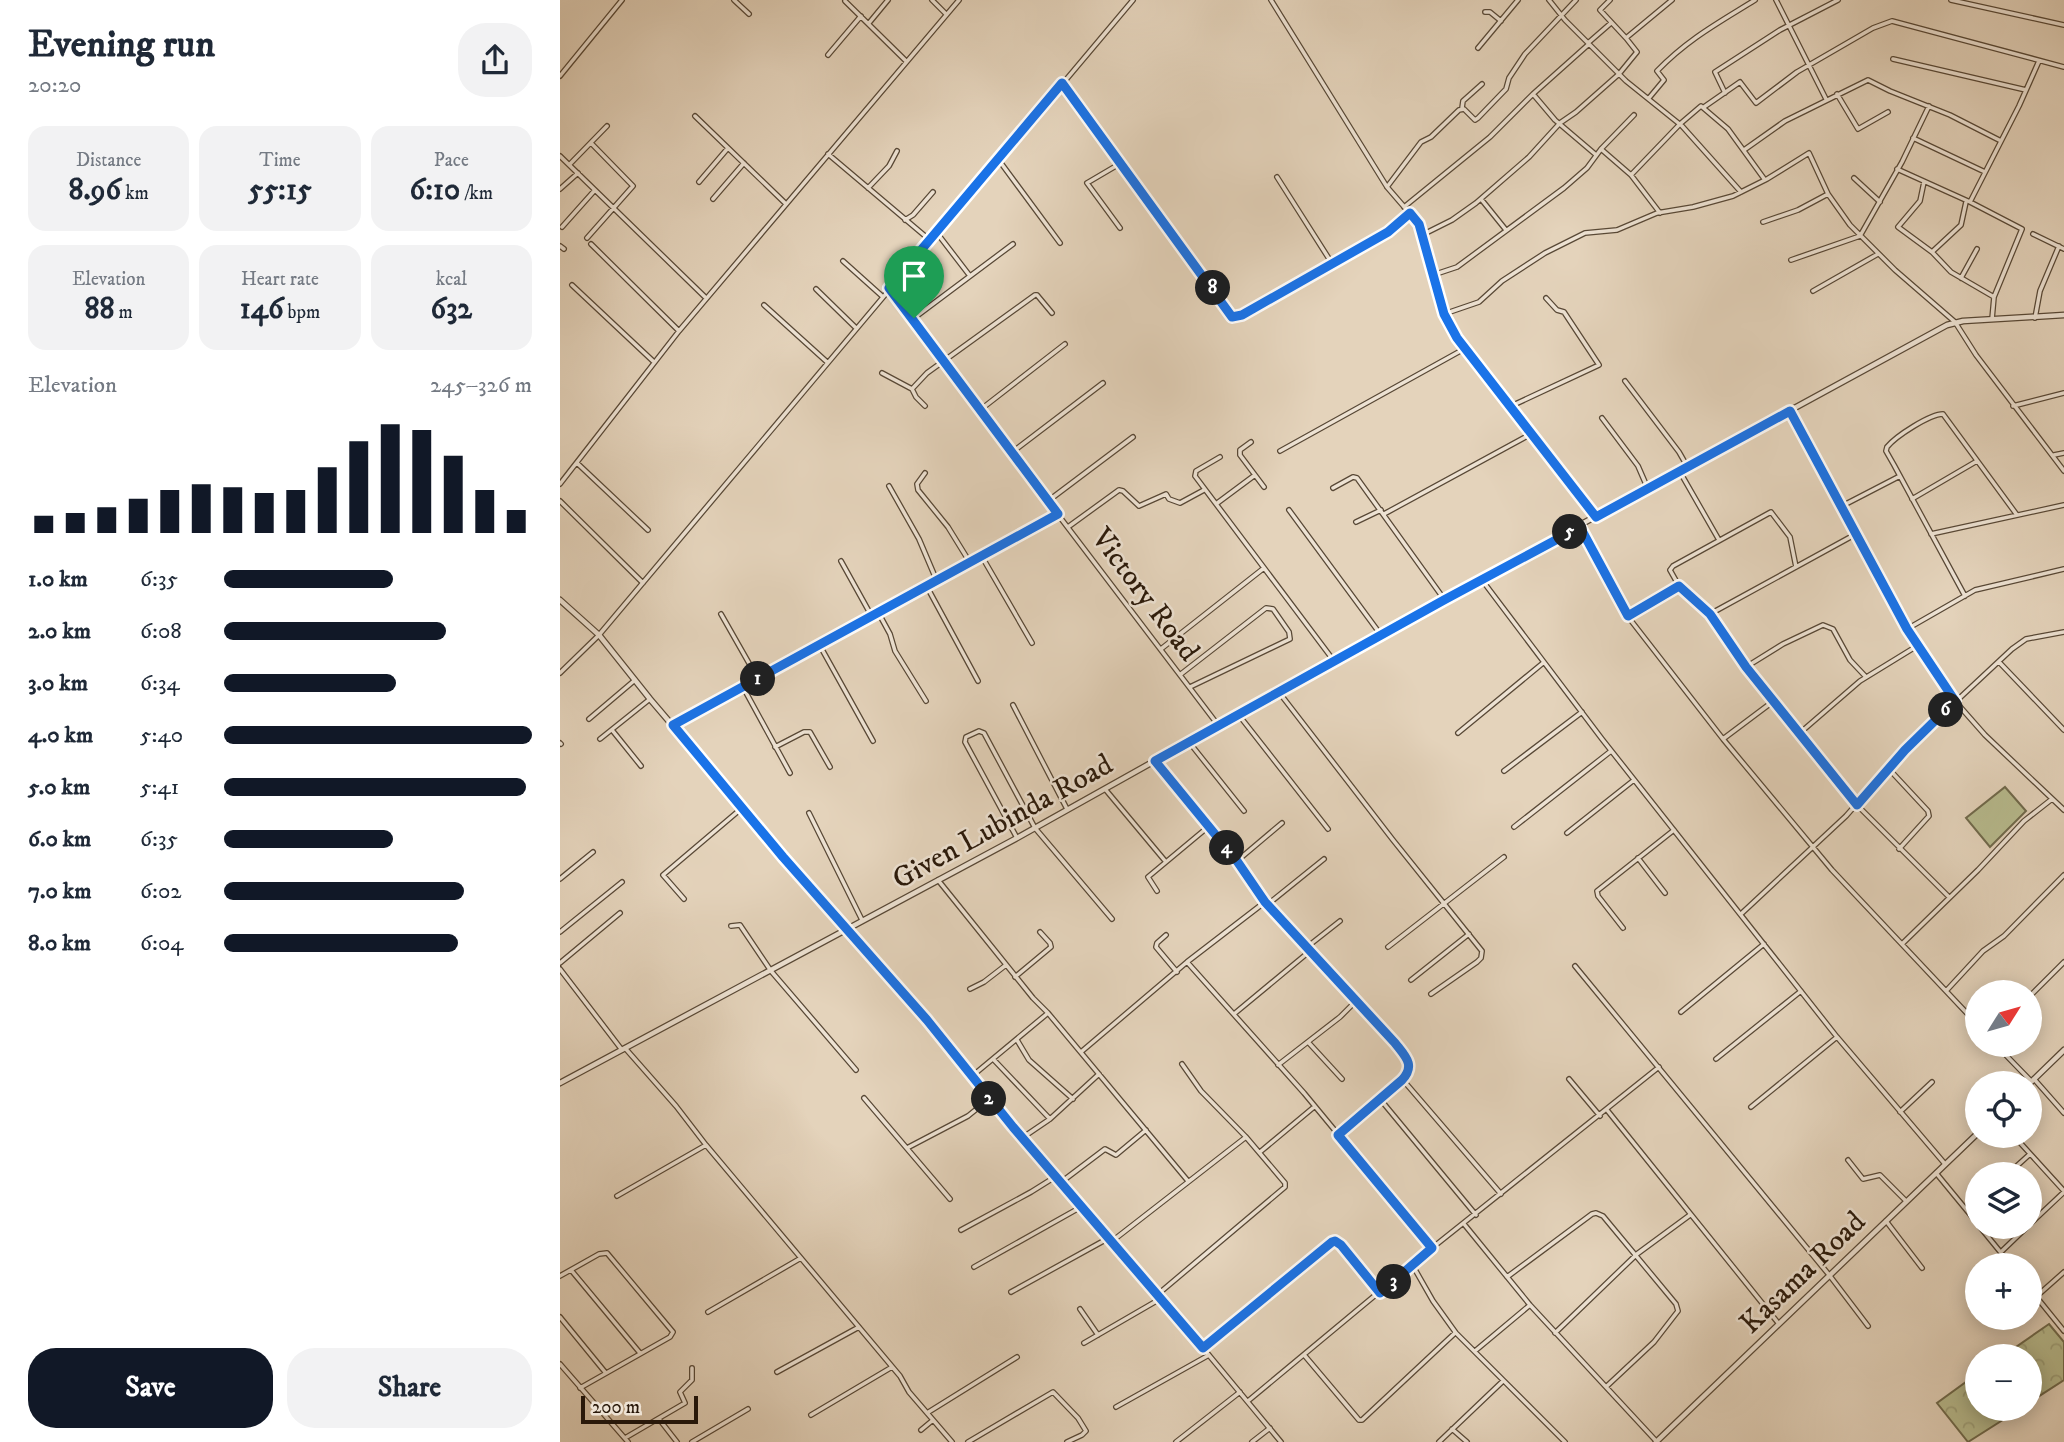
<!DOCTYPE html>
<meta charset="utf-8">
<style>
:root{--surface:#fff;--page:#f2f2f3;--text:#1f2937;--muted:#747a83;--accent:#111827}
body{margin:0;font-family:"IM FELL DW Pica",serif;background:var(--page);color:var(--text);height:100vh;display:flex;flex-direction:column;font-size:26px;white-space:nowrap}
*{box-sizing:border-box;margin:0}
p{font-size:23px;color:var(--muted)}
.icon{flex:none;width:38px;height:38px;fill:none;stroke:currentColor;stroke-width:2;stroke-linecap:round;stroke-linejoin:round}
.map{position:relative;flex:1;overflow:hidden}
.side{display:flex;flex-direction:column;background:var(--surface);width:560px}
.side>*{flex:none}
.needle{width:46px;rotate:53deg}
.controls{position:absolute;left:1405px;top:980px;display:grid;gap:14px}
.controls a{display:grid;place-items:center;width:77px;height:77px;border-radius:50%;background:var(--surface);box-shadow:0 4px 18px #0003;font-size:35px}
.scale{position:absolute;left:21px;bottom:18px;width:117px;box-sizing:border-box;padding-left:7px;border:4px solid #2a190a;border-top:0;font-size:19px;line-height:24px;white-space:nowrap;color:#2a190a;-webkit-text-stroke:5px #ede2d3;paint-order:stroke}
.pin{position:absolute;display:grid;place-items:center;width:60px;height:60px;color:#fff;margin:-72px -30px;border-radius:50% 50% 50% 0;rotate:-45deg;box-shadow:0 0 7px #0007}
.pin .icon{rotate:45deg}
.km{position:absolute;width:35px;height:35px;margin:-18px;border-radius:50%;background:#222;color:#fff;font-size:19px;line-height:35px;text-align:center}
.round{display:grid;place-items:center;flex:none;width:74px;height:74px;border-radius:28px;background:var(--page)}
.headline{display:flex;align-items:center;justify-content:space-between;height:119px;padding:0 28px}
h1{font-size:38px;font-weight:700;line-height:52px}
.stats{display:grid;grid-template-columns:repeat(3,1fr);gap:10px;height:119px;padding:7px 28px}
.stats div{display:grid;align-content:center;border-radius:18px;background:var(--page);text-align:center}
.stats b{font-size:30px;font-weight:700}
.stats small{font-size:19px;font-weight:400}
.stats p{font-size:19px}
.chart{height:196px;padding:14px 28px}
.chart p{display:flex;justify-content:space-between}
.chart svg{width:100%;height:126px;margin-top:7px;stroke:var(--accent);stroke-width:6}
.button{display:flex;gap:14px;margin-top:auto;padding:14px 28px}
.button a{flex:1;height:80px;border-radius:28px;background:var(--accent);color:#fff;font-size:28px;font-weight:700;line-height:80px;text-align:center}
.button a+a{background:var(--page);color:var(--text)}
ul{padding:0 28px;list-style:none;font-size:23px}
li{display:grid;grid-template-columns:112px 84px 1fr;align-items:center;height:52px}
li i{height:18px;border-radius:9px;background:var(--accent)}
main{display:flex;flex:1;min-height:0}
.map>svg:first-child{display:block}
</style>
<main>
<section class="side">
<div class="headline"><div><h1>Evening run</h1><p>20:20</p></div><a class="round"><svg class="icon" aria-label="share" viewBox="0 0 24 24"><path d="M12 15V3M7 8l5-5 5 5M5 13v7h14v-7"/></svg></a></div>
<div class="stats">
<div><p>Distance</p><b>8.96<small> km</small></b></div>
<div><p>Time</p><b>55:15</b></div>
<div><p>Pace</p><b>6:10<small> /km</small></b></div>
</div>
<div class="stats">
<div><p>Elevation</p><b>88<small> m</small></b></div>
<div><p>Heart rate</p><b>146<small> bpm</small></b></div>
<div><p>kcal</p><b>632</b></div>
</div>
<div class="chart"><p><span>Elevation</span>245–326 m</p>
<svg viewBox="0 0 160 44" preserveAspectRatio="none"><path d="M5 44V38M15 44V37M25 44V35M35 44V32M45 44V29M55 44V27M65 44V28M75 44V30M85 44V29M95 44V21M105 44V12M115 44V6M125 44V8M135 44V17M145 44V29M155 44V36"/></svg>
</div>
<ul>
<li><b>1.0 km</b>6:35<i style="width:55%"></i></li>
<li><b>2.0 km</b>6:08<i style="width:72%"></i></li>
<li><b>3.0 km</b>6:34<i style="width:56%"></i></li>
<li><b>4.0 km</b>5:40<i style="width:100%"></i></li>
<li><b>5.0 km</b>5:41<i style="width:98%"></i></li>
<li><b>6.0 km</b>6:35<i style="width:55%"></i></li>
<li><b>7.0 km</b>6:02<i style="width:78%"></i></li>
<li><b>8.0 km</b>6:04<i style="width:76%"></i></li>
</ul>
<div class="button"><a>Save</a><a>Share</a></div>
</section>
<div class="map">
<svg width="1504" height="1442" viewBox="0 0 1504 1442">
<defs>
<pattern id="forest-crowns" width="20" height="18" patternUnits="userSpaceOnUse" patternTransform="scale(1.75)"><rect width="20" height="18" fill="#b7bb8e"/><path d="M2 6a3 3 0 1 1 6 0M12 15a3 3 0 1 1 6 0" fill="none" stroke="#9ea079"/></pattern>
</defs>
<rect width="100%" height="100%" fill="#e4d3bb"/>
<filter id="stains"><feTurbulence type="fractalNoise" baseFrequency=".00286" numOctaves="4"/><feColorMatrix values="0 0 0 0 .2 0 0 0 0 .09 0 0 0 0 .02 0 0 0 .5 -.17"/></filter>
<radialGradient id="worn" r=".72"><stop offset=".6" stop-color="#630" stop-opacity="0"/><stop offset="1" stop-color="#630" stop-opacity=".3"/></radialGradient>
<path fill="url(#forest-crowns)" stroke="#706a4c" stroke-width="2" d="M 1489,1324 L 1504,1342 L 1504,1380 L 1470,1402 L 1470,1356 L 1443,1356 Z
M 1417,1374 L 1418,1409 L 1460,1409 L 1408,1442 L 1377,1403 Z"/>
<path fill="#b7bb8e" stroke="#706a4c" stroke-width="2" d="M 1445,787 L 1466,811 L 1430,847 L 1406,818 Z"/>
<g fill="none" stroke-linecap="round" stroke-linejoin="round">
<defs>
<path id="minor" d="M 174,0 L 189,14
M 372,0 L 386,14
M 711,0 L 827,187 L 859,224 L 884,314 L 897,338 L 1036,517
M 989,0 L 1005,20 L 1066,81 L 1122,126 L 1181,192
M 1050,0 L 1040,10 L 1066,38 L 1112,0
M 1216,0 L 1266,99
M 1391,0 L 1504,25
M 285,1 L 346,61
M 925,12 L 930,12 L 941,21
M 309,23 L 328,0
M 1028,43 L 1051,23
M 918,48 L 958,0
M 268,55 L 301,16
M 1333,59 L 1466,90
M 0,76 L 62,0
M 502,83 L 672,317 L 682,315 L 828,232 L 850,213
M 1165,93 L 1155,72 L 1220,30 L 1278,0
M 973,94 L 995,120 L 1035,154
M 1277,94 L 1298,129 L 1328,112
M 1089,98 L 1104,80 L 1097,71 C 1128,39 1158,23 1195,0
M 1144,107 L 1180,82 L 1196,103 L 1237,72 L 1313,28 L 1332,21 L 1504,67
M 902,108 L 903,101 L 922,84
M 135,116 L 225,203
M 1353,138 L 1425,172
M 1041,149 L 1074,115
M 1184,150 L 1225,121 L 1308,80 L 1330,91 L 1390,115 L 1441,141
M 268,154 L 371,241
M 0,156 L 146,298
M 438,159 L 500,243
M 10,164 L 47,126
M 1337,169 L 1410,202 L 1462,229 L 1434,297 L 1432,319
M 1071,175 L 1120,124 L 1141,106 L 1168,129 L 1205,180
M 717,177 L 773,265
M 1294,178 L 1320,202
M 139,182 L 168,148
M 1364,182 L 1360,201 L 1338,227 L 1372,252 L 1391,272 L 1434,297
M 827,187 L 861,142 L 871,137 L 899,110 L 904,109 L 915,120 L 918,118 L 946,89 L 949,78 L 965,54 L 1016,0
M 308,188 L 329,166 L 337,151
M 0,189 L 18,173
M 153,199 L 184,163
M 921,199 L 946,230
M 1410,202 L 1459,106 L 1479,61
M 844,207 L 930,137 L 973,94 L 1029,44
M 345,220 L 353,215 L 373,192
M 1203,222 L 1238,210 L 1268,194
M 2,227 L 35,190
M 560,228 L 527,183 L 561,163
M 377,233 L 410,276
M 1473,234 L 1504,249
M 862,235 L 892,220 L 916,203 L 969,157 L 1000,123 L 1016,112 L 1059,74 L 1077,52 L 1066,38
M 27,238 L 73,186 L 31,143
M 31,244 L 119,331
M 0,246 L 4,249
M 1372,252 L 1401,225 L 1406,202
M 1231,260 L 1300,236 L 1342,162 L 1369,106
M 283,261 L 322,296
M 873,275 L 897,267 L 1004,188 L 1027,168 L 1041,149 L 1071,175 L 1100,213
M 1401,278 L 1417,249
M 12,285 L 94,362
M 329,288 L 442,441 L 658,725
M 256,289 L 296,328
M 1253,291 L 1318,254
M 204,305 L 267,362
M 884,314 L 919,302 L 942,281 L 985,253 L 1025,233 L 1057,230 L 1097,213 L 1133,207 L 1173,196 L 1207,179 L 1249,153 L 1268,194 L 1290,225 L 1335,270 L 1395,322 L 1416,355 L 1504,471
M 354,318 L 453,244
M 1475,318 L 1480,291 L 1499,246
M 322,373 L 352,389
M 1065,381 L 1119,452 L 1127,466
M 365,406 L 356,397 L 352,389 L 367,373 L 475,295 L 477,295 L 492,313
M 1453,406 L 1504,393
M 949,407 L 1039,365 L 1004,312 L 997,310 L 986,298
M 420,410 L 505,344
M 1230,411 L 1357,646 L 1395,701 L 1425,735 L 1504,810
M 1042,418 L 1078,466 L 1088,489
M 691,442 L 680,450 L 680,455 L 704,487
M 720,451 L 904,349
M 451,453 L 543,383
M 1494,455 L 1504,453
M 660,457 L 636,471 L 635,476 L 774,661
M 17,463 L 88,530
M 1120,472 L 1159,540
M 365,473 L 357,484 L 358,490 L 388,527 L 409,561
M 0,484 L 119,331 L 399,0
M 329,486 L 359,539 L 376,579
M 773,488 L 793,477 L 797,478 L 884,599
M 1352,499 L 1417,461
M 0,501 L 83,583
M 488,501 L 573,437
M 656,504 L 695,475
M 1282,506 L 1340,476
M 729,510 L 821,635
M 824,514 L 971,434
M 796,522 L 821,510
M 508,527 L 559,490 L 563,491 L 579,506 L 606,494 L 609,499 L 620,503 L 644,490
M 1020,527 L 1062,609 L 1163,739 L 1272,870 L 1418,1025
M 1371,534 L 1504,505
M 421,555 L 472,643
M 281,561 L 311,615
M 1236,567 L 1230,537 L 1211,512 L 1113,566 L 1110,570 L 1119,586 L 1150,614 L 1186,667 L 1297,805 L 1389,897
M 922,580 L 1042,739 L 1277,1037 L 1385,1164
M 366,585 L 418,681
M 1405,596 L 1334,465 L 1326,451 L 1327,447 C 1336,436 1370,414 1383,414 L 1457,515
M 318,612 L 330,634 L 335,651 L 366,701
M 161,614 L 198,679
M 1150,614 L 1296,534
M 1068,616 L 1119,586
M 1347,629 L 1415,590 L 1504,569
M 259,644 L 313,741
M 601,649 L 704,568
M 1439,662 L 1504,730
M 1186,667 L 1223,644 L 1263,625 L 1273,629 L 1290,660 L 1306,677
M 0,673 L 39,635 L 573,0
M 621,674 L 706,608 L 713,609 L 729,632 L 730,639 L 630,687
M 183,687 L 230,773
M 718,691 L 833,840 L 922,951 L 921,958 L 917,962 L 871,994
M 453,705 L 507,809
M 678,714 L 768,829
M 29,719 L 75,680
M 113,725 L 498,514
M 52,730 L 81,766
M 1241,732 L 1300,681 L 1357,646
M 898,733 L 983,663
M 40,739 L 90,699
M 1163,739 L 1215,700
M 629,742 L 684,811
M 0,743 L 1,744
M 215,747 L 244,732 L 250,732 L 270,767
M 595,761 L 677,861 L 705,902 L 835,1043 C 845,1055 856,1065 843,1080 L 777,1135
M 1328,768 L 1368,811 L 1369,816 L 1339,849
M 944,771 L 1022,712
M 545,789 L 606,862
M 249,813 L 302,920
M 954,827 L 1051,751
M 1007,833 L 1074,780
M 457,838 L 405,742 L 406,737 L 419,731 L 424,733 L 475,828 L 552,919
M 1078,858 L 1105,893
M 677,861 L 722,823
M 0,879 L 33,852
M 378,880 L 473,998 L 488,1013 L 628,1181
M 597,891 L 588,877 L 648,827
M 124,899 L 103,875 L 182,808
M 707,905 L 764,859
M 1181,914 L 1286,816 L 1345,749 L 1452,649 L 1466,639 L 1504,632
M 171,926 L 180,925 L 211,971 L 296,1070
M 1063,928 L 1038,896 L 1037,891 L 1114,830
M 286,929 L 346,996 L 453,1127 L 643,1348 L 721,1442
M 0,932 L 62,882
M 606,935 L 597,943 L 596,947 L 617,972
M 1342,944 L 1418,870 L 1464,821 L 1492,799
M 747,947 L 780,921
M 828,947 L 944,857
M 627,962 L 744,1093 L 872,1248
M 0,963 L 60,913
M 1015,966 L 1270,1276 L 1308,1326
M 0,969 L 62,1050
M 455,977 L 491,947 L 490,943 L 480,932
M 851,980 L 909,934
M 410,989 L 424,982 L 446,965
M 1386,991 L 1423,951 L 1444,936 L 1504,875
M 1470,996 L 1504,962
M 1121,1012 L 1204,944
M 674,1014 L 750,951
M 457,1040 L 469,1060 L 513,1099
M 748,1042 L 782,1079
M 1436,1045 L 1471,1081
M 65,1048 L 116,1106 L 146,1145 L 340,1376 L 349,1392 L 392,1442
M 521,1052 L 627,962 L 705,902
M 1156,1059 L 1241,991
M 434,1060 L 490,1119
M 622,1064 L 641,1091 L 686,1137
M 718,1065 L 780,1017 L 796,1001
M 411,1077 L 488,1013
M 1009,1079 L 1040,1116
M 1474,1079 L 1504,1113
M 843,1080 L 941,1194
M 304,1098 L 390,1199
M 820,1099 L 916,1215
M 1191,1107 L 1277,1037
M 1047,1110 L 1219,1324
M 1340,1112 L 1372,1082
M 1454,1136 L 1504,1191
M 462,1138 L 490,1119 L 539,1074
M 347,1148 L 408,1116 L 429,1099
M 700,1152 L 754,1107
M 1288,1160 L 1303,1179 L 1320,1175 L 1346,1201
M 1376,1173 L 1418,1224
M 1448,1174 L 1470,1154
M 500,1183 L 545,1149 L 556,1155 L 586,1130
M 57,1196 L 146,1145
M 1409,1212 L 1418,1203
M 1326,1221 L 1362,1268
M 904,1224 L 970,1305 L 1097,1442
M 1470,1224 L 1504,1192
M 1420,1227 L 1451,1265
M 401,1230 L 471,1192 L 495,1177
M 551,1242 L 686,1137 L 725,1183 L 725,1187 L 597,1295
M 1441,1252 L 1467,1227
M 853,1266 L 873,1301 L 896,1333 L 1005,1442
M 414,1267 L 521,1207
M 11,1270 L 80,1353
M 0,1276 L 39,1254 L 47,1253 L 113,1332 L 110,1337 L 20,1388
M 947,1277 L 1032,1214 L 1036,1213 L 1043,1216 L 1116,1304 L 1118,1311 L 1094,1342 L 1047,1386
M 1470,1289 L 1504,1331
M 451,1292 L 547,1239
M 1477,1296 L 1504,1272
M 520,1309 L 538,1335
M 148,1312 L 241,1258
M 0,1317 L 45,1372
M 995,1333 L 1077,1254 L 1130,1215
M 524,1343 L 600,1299
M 643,1348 L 772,1242 L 775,1241 L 781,1245 L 820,1293
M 915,1351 L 970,1305
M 745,1356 L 799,1420 L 802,1420 L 895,1333
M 0,1364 L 68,1442
M 217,1372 L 299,1327
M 688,1401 L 872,1248 L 1099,1067
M 556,1407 L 649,1355
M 367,1413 L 457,1357
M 251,1415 L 332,1367
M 99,1419 L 117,1442
M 892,1429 L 907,1442
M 361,1430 L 373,1420
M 65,1438 L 125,1403 L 120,1392 L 132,1380 L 132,1368
M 132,1442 L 188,1409
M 408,1442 L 493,1392 L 518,1418 L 526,1431 L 522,1435 L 507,1442
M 616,1442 L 680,1392
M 692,1442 L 710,1428
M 879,1442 L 943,1381"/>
<path id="tertiary" d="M 0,600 L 39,635 L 90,699 L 286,929
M 0,1083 L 457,838 L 884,599 L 1387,325 L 1403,321 L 1504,315
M 1470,1083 L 1504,1050
M 1096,1442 L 1418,1133"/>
</defs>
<use href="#minor" stroke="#584836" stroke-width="6"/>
<use href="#tertiary" stroke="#584836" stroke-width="7"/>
<use href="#minor" stroke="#ede2d3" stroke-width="3.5"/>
<use href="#tertiary" stroke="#ede2d3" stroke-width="4.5"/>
</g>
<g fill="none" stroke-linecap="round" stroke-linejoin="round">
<defs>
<path id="route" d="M 502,83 L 672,317 L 682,315 L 828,232 L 850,213 L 859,224 L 884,314 L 897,338 L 1036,517 L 1230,411 L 1347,629 L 1395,701 L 1345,750 L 1297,805 L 1186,667 L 1150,614 L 1119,586 L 1068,616 L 1020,527 L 884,600 L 595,761 L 677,861 L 705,902 L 835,1043 C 845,1056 856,1065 842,1080 L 778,1135 L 872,1248 L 820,1293 L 781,1245 L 775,1241 L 772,1242 L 643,1348 L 453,1127 L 367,1020 L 223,857 L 113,725 L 498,514 L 329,288 Z"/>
</defs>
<use href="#route" stroke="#fff" stroke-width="14"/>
<use href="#route" stroke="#1a73e8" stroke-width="9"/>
</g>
<g text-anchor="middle" stroke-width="5" stroke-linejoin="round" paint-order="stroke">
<g font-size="30" fill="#2a190a" stroke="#ede2d3">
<text transform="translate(586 594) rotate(53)" y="10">Victory Road</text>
<text transform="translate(442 821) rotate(-29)" y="10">Given Lubinda Road</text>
<text transform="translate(1242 1272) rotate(-44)" y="10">Kasama Road</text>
</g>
</g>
<rect width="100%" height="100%" filter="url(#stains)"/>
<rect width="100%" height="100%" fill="url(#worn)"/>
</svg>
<div class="controls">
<a><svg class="needle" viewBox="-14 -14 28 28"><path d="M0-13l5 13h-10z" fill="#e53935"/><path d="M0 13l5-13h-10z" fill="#747a83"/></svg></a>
<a><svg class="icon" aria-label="locate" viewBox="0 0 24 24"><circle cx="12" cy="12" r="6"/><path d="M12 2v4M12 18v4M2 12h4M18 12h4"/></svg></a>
<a><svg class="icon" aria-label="layers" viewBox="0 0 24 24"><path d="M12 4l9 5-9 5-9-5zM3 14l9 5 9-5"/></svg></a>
<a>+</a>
<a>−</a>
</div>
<div class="scale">200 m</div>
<div class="pin" style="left:354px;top:318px;background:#1e9e55"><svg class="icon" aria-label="arrive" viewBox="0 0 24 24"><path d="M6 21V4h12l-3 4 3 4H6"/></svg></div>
<b class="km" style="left:198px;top:679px">1</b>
<b class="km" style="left:429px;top:1099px">2</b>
<b class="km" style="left:834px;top:1282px">3</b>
<b class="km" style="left:667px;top:848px">4</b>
<b class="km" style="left:1010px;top:532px">5</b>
<b class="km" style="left:1386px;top:710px">6</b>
<b class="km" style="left:653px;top:288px">8</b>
</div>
</main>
